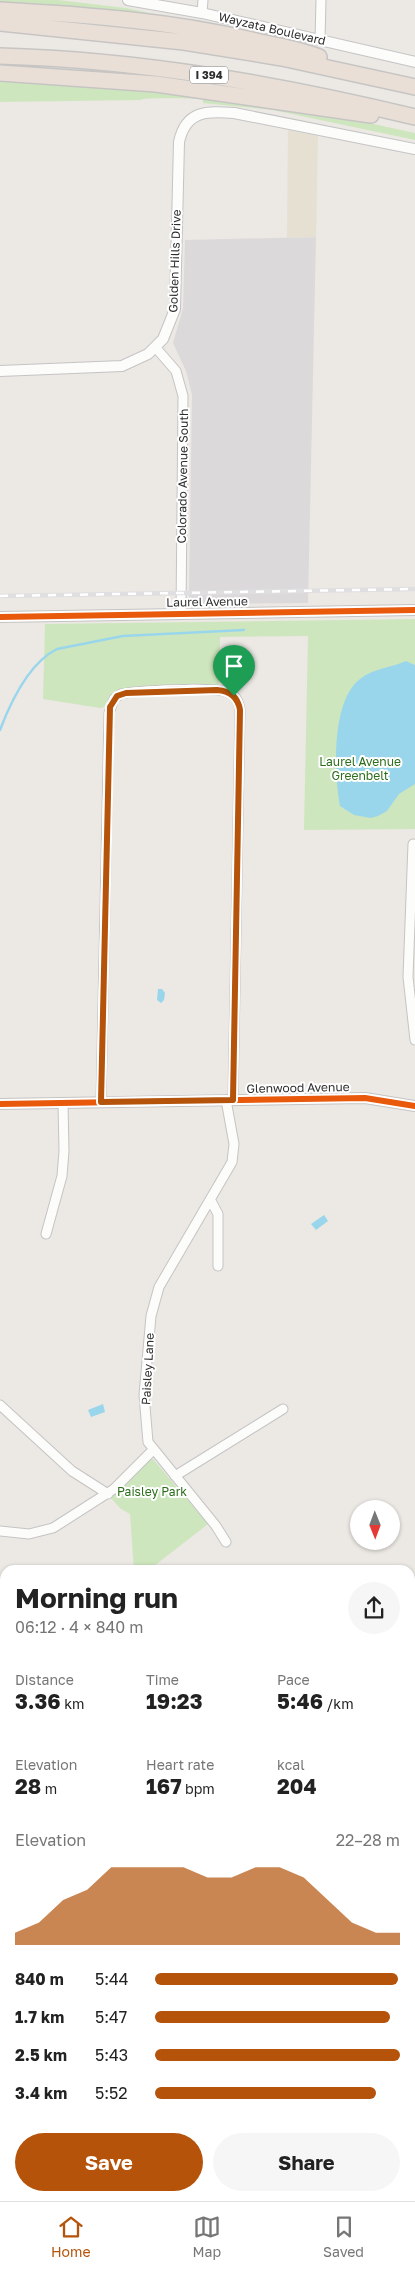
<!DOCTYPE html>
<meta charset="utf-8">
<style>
:root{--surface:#fff;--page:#f6f6f6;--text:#222;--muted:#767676;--line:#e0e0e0;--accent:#b45309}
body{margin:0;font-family:"Golos Text",sans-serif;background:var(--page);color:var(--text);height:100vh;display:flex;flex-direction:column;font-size:19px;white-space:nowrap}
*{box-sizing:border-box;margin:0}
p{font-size:16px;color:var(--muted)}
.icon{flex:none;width:28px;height:28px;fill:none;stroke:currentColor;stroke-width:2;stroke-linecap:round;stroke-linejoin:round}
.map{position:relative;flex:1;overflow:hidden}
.side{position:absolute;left:0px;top:1565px;width:415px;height:636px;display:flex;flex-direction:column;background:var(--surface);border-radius:15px 15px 0 0;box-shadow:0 1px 4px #0004}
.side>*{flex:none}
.needle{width:32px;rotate:179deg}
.fabs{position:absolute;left:350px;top:1500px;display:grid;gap:10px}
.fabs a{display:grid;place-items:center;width:50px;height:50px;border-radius:50%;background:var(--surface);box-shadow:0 1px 4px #0004;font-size:25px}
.pin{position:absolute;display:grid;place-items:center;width:42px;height:42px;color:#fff;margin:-51px -21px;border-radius:50% 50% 50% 0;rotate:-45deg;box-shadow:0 0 5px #0007}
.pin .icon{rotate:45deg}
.round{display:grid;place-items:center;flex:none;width:52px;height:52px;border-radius:26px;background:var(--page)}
.overview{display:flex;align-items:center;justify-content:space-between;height:85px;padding:0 15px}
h1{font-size:28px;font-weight:700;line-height:38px}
.metrics{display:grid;grid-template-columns:repeat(3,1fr);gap:8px;height:85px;padding:5px 15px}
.metrics div{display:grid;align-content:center}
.metrics b{font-size:21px;font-weight:700}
.metrics small{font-size:14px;font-weight:400}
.metrics p{font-size:14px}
.chart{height:140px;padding:10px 15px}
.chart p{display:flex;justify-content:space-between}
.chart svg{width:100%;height:90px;margin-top:5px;fill:var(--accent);opacity:.7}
.action{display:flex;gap:10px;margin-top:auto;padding:10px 15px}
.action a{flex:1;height:58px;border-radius:30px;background:var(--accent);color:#fff;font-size:20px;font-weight:700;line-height:58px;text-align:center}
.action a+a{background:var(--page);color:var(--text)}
ul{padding:0 15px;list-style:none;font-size:16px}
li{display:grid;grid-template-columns:80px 60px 1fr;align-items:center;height:38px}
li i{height:12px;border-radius:6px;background:var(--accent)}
.tabs{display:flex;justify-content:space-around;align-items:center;height:70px;border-top:1px solid var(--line);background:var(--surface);font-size:14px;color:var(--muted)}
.tabs a{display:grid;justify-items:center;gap:2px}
.tabs .on{color:var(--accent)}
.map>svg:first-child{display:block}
</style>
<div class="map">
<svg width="415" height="2201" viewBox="0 0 415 2201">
<rect width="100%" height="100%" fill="#ece8e4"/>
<path fill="#dcd9db" d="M 316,237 L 308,603 L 194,604 L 189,599 L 189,591 L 192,395 L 186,371 L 173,343 L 183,308 L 185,240 Z
M 0,2081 L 5,2081 L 5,2196 L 181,2196 L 181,2201 L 0,2201 Z"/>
<path fill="#e6e0d3" d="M 288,130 L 318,136 L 316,237 L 287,238 Z
M 410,1609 L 415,1609 L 415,1655 L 410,1656 L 415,1730 L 410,1735 Z
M 0,1614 L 5,1614 L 5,1988 L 0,1988 Z"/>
<path fill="#cee6be" d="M 0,0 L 58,0 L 126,8 L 159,15 L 0,6 Z
M 0,80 L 97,83 L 305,109 L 415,133 L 415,140 L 273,110 L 203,103 L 203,99 C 192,99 144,97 141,100 L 0,102 Z
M 415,619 L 415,829 L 304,830 L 308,636 L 220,637 L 219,685 L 125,688 L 110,696 L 104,707 L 100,708 L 43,699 L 45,624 Z
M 153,1459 L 208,1524 L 149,1570 L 134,1570 L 130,1514 L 121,1509 L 111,1498 L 148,1460 Z"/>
<path fill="#d9eabb" d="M 0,1860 L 5,1884 L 5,1942 L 0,1943 Z"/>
<path fill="#99d6ec" d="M 406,661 L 415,665 L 415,784 L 399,794 L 387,811 L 378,816 L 371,818 L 354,815 L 340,806 C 334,774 331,701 360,679 C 374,668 391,668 406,661 Z
M 158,989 L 162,989 L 165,993 L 164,1000 L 161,1003 L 157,1000 Z
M 324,1215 L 328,1221 L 316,1230 L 311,1224 Z
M 103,1404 L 105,1412 L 91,1417 L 88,1410 Z"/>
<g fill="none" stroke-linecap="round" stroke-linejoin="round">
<path stroke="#99d6ec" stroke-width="2.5" d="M 0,730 C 11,701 29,663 57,649 L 123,636 L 244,630"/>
<defs>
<path id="minor" d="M 202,13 L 203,0
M 320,40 L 321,0
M 156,348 L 176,371 L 183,396 L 181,614
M 413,844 L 408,977 L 415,1040
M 101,1102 L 109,713 L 114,699 L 121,694 C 137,690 214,687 227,692 C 236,695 239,702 240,710 L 233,1100
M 211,1201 L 218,1214 L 218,1266
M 46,1234 L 62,1176 L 64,1151 L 63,1103
M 0,1405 L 72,1471 L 108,1494
M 175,1476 L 283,1409
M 0,1531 L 29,1534 L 53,1528 L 114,1489 L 153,1450
M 226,1542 L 216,1526 L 148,1442 L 144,1395 L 151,1316 L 159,1287 L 232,1162 L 234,1144 L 226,1100
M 410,1954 L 415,1953"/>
<path id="tertiary" d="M 128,0 L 202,13 L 415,62
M 0,371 L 122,366 L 148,354 L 163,339 L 175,309 L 179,142 C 186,110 207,111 234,113 L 415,149
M 0,617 L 415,610
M 0,1104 L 365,1098 L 415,1106
M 0,1995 L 5,1995
M 0,2072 L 5,2071
M 187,2196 L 187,2201
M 323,2196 L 323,2201
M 343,2196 L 343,2201"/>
<path id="trunk" d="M 410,1976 L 415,1975
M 410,2005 L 415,2004
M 0,2018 L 5,2018
M 0,2041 L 5,2041"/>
<path id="motorway" d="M 0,10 C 88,15 175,21 260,42 C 280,46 301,50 319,57
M 0,23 L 184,42 L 282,58 L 415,87
M 0,56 C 141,60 278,84 415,117
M 0,73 L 156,84 L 371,115"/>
</defs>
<use href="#minor" stroke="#c5c4c5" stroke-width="11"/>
<use href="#tertiary" stroke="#c5c4c5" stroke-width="12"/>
<use href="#trunk" stroke="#c6c5c4" stroke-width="16"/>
<use href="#motorway" stroke="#c6c5c4" stroke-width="18"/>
<use href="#minor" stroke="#fcfcfb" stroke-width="9"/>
<use href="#tertiary" stroke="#fcfcfb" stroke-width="10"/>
<use href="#trunk" stroke="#e9e2d6" stroke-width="14"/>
<use href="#motorway" stroke="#eadfd6" stroke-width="15"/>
<defs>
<path id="rail" d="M 0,596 L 415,589"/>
</defs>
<use href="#rail" stroke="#dfdfe1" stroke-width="4.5"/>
<use href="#rail" stroke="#fff" stroke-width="2.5" stroke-dasharray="8" stroke-linecap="butt"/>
<defs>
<path id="cycleway" d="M 0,617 L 415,610
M 101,1102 L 109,713 L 114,699 L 121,694 C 137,690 214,687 227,692 C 236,695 239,702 240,710 L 233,1100
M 0,1104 L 365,1098 L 415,1106"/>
</defs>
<use href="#cycleway" stroke="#fff" stroke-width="9"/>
<use href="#cycleway" stroke="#e8590c" stroke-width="6"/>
</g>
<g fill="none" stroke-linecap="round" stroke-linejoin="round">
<defs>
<path id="route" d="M 217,690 C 230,691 238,697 240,710 L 233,1100 L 101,1102 L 110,707 L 117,696 L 126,693 Z"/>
</defs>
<use href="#route" stroke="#fff" stroke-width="10"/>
<use href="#route" stroke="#b45309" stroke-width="6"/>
</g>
<g text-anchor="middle" stroke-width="4" stroke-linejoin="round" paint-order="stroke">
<rect fill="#fff" stroke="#6d6d6d" stroke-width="1" x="190" y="66.5" width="38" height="17" rx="4"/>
<g font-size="11" font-weight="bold" fill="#2e2e2e">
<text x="209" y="79">I 394</text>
</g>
<g font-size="12" fill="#2e2e2e" stroke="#fff">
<text transform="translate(272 29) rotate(13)" y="4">Wayzata Boulevard</text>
<text transform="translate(175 261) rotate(-88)" y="4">Golden Hills Drive</text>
<text transform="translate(183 476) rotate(-89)" y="4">Colorado Avenue South</text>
<text transform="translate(207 602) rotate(-1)" y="4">Laurel Avenue</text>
<text transform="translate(298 1088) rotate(-1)" y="4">Glenwood Avenue</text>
<text transform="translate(148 1369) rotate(-87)" y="4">Paisley Lane</text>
</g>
<g font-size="12" fill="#2c6e1b" stroke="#fff">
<text x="360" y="766">Laurel Avenue<tspan x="360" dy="14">Greenbelt</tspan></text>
<text x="152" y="1496">Paisley Park</text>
</g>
</g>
</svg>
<div class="fabs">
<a><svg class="needle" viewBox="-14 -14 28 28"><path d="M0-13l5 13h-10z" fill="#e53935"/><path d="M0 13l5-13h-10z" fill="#767676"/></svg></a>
</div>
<div class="pin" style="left:234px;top:696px;background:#1e9e55"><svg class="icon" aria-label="arrive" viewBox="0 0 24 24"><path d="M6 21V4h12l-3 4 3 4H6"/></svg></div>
<section class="side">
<div class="overview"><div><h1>Morning run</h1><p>06:12 · 4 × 840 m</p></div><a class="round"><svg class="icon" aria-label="share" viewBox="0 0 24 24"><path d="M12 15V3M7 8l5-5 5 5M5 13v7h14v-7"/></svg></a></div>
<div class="metrics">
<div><p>Distance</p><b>3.36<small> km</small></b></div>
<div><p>Time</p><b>19:23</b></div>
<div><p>Pace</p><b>5:46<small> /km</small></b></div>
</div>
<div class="metrics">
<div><p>Elevation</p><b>28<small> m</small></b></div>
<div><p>Heart rate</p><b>167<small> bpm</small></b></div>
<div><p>kcal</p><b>204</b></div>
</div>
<div class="chart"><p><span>Elevation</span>22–28 m</p>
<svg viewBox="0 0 160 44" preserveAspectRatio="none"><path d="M0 44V38L10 33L20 22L30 17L40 6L50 6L60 6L70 6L80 11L90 11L100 6L110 6L120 11L130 22L140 33L150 38L160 38V44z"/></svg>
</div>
<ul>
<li><b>840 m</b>5:44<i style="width:99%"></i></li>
<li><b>1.7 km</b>5:47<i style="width:96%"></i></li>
<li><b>2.5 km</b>5:43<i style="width:100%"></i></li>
<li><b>3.4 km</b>5:52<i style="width:90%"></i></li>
</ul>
<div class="action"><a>Save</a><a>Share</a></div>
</section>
</div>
<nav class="tabs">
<a class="on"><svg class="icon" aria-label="home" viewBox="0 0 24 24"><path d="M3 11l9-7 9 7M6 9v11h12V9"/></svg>Home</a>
<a><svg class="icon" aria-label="map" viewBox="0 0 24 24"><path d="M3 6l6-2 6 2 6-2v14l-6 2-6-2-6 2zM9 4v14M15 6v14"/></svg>Map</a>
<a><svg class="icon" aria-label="saved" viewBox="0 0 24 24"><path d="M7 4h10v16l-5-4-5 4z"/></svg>Saved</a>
</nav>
